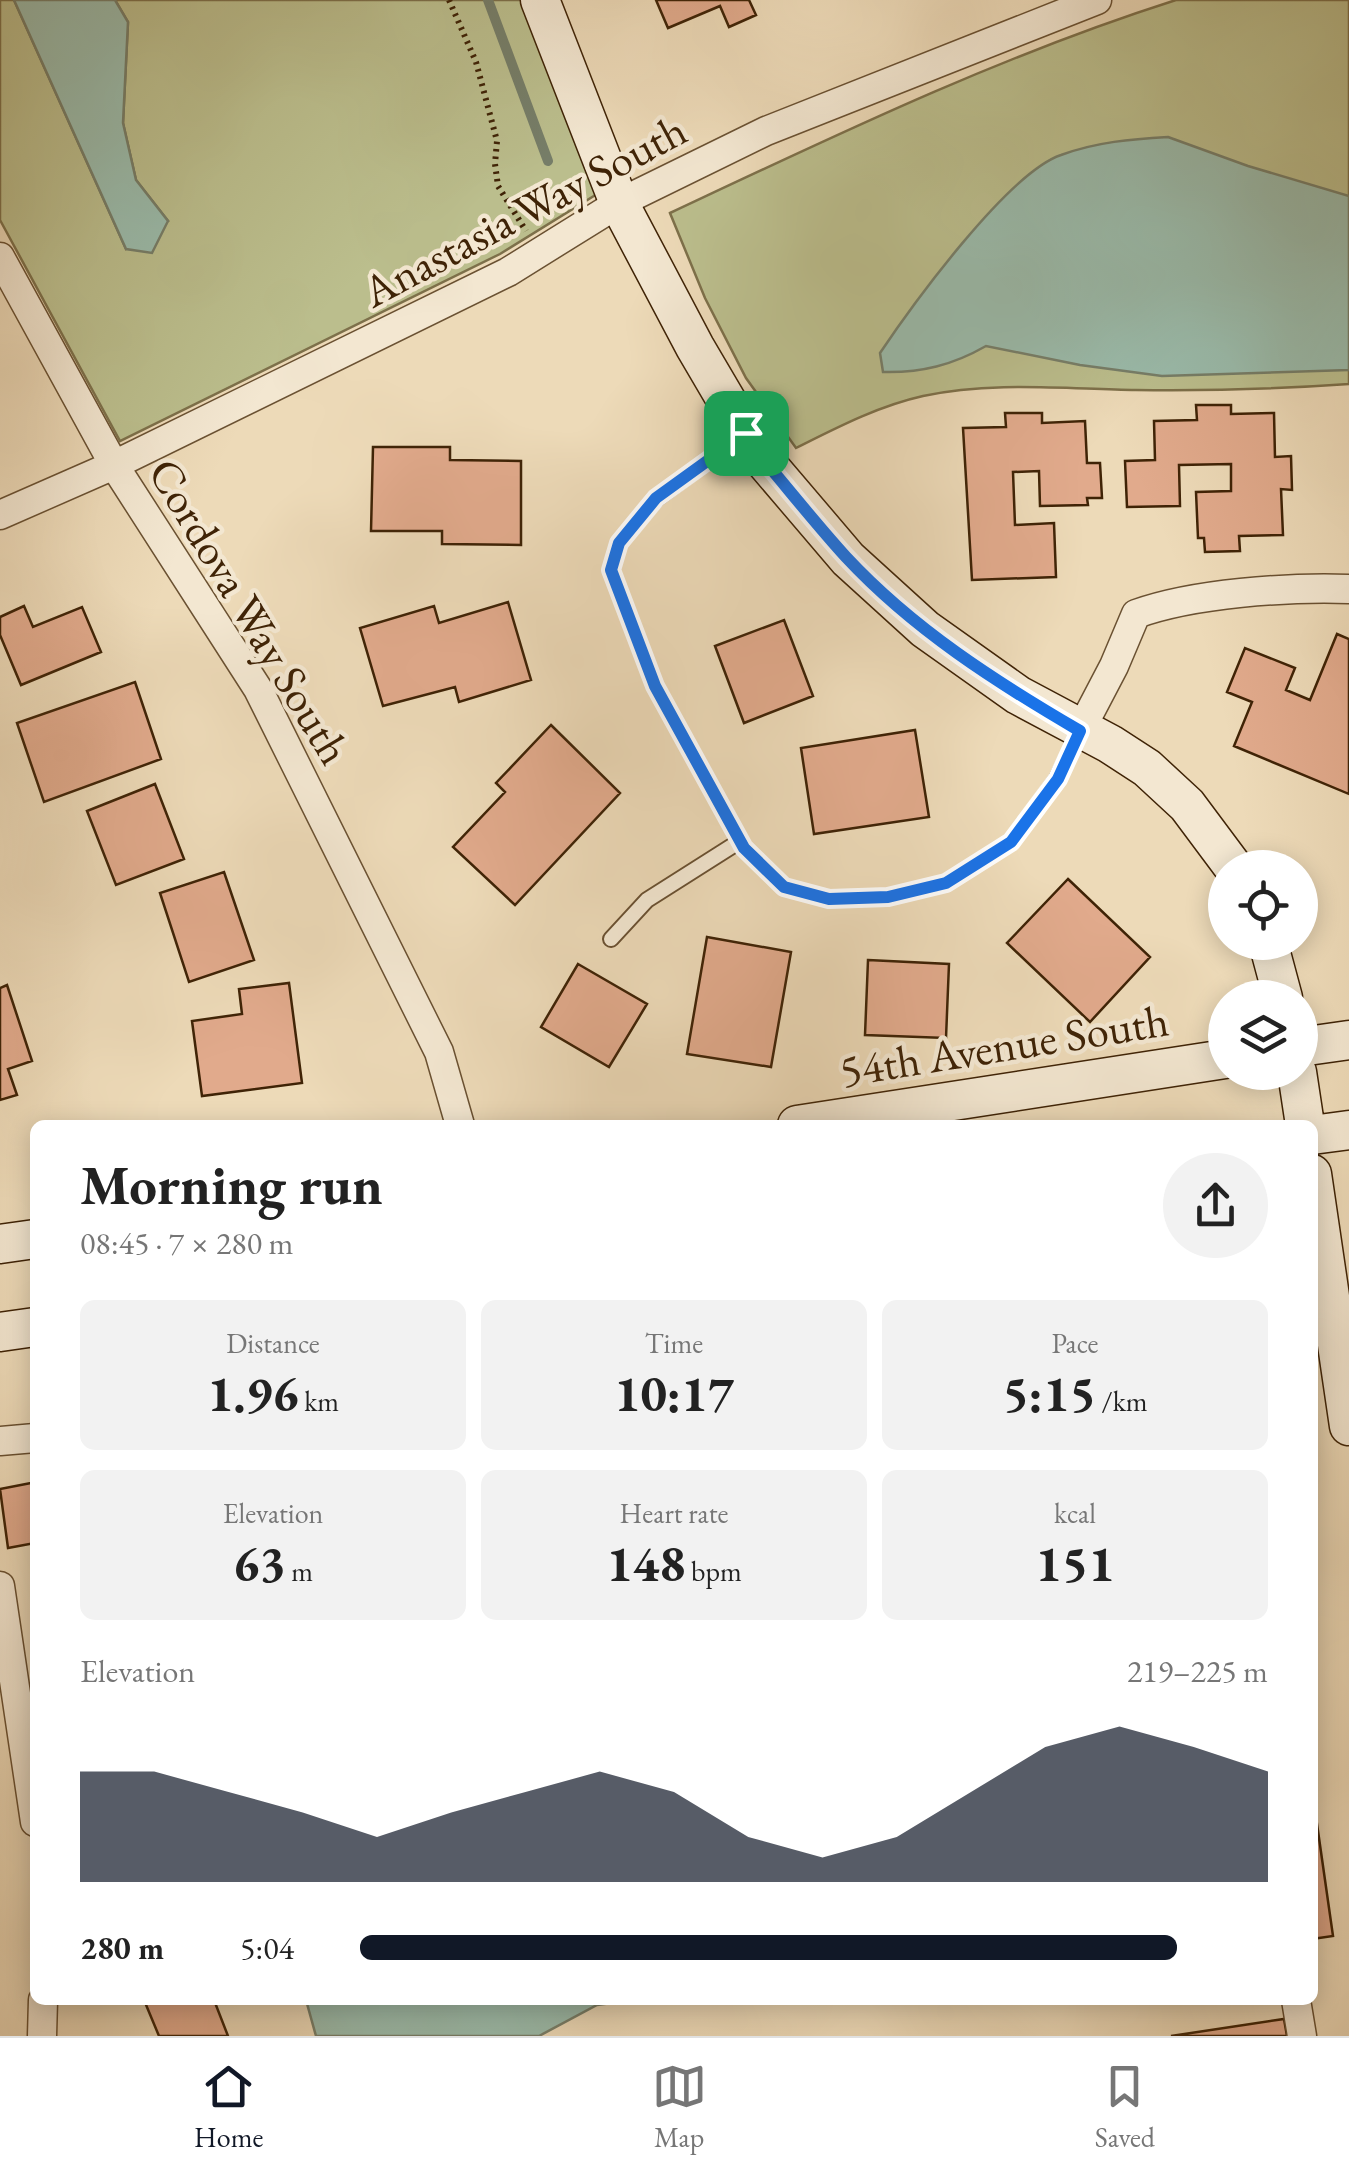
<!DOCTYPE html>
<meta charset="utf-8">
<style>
:root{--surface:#fff;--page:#f2f2f2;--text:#222;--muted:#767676;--line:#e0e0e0;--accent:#111827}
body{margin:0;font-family:"EB Garamond",serif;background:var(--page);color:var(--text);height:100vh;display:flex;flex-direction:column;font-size:38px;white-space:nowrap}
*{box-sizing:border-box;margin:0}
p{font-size:32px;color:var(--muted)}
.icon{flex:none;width:55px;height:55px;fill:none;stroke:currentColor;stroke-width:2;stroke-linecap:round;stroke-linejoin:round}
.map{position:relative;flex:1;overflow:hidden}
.details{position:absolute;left:30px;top:1120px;width:1288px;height:885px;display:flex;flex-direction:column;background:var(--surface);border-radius:15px;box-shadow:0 5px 25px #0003}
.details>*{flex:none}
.controls{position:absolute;left:1208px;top:850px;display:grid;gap:20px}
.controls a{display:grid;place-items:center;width:110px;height:110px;border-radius:50%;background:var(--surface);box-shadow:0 5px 25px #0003;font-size:50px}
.pin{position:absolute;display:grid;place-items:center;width:85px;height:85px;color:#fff;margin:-42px;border-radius:20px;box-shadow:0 5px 15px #0006}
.round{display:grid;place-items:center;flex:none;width:105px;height:105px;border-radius:52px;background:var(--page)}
.head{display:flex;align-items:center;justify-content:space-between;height:170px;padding:0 50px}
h1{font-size:55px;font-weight:700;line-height:75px}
.figures{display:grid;grid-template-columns:repeat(3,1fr);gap:15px;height:170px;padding:10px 50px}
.figures div{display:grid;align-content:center;border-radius:15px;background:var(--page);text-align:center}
.figures b{font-size:50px;font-weight:700}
.figures small{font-size:28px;font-weight:400}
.figures p{font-size:28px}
.chart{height:280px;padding:20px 50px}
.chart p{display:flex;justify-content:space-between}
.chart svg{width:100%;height:180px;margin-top:10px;fill:var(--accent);opacity:.7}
ul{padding:0 50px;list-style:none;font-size:32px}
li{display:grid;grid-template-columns:160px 120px 1fr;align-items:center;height:75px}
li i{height:25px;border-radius:12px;background:var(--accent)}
.tab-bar{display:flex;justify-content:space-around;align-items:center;height:140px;border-top:2px solid var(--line);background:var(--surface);font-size:28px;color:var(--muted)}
.tab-bar a{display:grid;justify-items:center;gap:5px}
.tab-bar .selected{color:var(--accent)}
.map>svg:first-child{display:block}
</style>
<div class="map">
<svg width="1349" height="2036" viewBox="0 0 1349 2036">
<rect width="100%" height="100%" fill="#eddab8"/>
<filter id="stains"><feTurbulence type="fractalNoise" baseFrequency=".002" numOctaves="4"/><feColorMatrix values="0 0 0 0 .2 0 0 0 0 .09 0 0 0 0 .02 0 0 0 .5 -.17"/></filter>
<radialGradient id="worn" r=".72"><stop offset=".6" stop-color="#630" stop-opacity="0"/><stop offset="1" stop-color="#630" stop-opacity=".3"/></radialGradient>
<path fill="#bbbe8d" stroke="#7d704a" stroke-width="2.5" d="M 0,0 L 14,0 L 126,249 L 168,221 L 136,180 L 123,123 L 128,22 L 115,0 L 521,0 L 597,194 L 500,254 L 120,441 L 0,220 Z
M 1176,0 L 1349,0 L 1349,384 C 1278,389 1207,391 1136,390 C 1065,389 992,381 923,396 C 878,406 836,428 796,448 L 746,378 L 705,298 L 670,213 C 836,135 1000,56 1176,0 Z"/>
<path fill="#9abbab" stroke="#767e69" stroke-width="2.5" d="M 14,0 L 115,0 L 128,22 L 123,123 L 136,180 L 168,221 L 152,253 L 126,249 Z
M 1168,137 L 1248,166 L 1349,196 L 1349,370 L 1162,376 L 1080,365 L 986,346 C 953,365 921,373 883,372 L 880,353 C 913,304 1008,173 1061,155 C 1096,142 1132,139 1168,137 Z
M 306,2000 L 634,2000 L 597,2005 L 539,2036 L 316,2036 Z"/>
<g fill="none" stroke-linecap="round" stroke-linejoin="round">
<path stroke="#767e69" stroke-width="10" d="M 488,0 L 548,161"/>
</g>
<path fill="#e1aa8c" stroke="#3f2306" stroke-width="2.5" d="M 656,0 L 749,0 L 756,15 L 729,27 L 720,6 L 668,28 Z
M 1196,405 L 1231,405 L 1231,414 L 1274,413 L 1275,457 L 1291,456 L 1292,490 L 1281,489 L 1283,535 L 1239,536 L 1240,551 L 1205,552 L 1204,538 L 1198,538 L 1196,492 L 1231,491 L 1231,464 L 1179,465 L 1180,506 L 1127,507 L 1125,461 L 1155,460 L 1154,421 L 1197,420 Z
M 1005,413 L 1042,413 L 1042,423 L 1085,421 L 1087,463 L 1100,463 L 1102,498 L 1087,498 L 1088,505 L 1040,506 L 1039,471 L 1013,472 L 1015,525 L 1054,523 L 1056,577 L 972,580 L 963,428 L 1006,427 Z
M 373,447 L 450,447 L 450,460 L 521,461 L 521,545 L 442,544 L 442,531 L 371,531 Z
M 508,602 L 531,680 L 459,702 L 455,687 L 383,706 L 360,628 L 434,606 L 439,623 Z
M 24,606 L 33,627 L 82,607 L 101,652 L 21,685 L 0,635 L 0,617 Z
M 784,620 L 813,696 L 744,723 L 715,646 Z
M 1337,634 L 1349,639 L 1349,794 L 1234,746 L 1252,702 L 1227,692 L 1245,648 L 1295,668 L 1286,690 L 1310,700 Z
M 135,682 L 161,759 L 44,802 L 17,723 Z
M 551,725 L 620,793 L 515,905 L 453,847 L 505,792 L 496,783 Z
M 915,730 L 929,817 L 814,834 L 801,748 Z
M 155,784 L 184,859 L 116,885 L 87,811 Z
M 224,872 L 254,960 L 189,982 L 160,893 Z
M 1068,879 L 1150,957 L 1090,1022 L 1007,943 Z
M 707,937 L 791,952 L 771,1067 L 687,1054 Z
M 868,960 L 949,964 L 946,1038 L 865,1035 Z
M 578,964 L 647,1004 L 609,1067 L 541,1027 Z
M 289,983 L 302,1083 L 202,1096 L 192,1021 L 242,1014 L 239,989 Z
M 7,985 L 32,1061 L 8,1069 L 17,1095 L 0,1100 L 0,988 Z
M 31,1483 L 35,1508 L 35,1543 L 8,1548 L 0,1489 Z
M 1312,1789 L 1333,1936 L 1312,1939 Z
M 144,2000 L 214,2000 L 228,2036 L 159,2036 Z
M 1284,2019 L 1287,2036 L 1171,2036 Z"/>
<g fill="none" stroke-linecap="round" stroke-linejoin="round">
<defs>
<path id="lane" d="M 745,433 L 656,499 L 619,543 L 611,570 L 655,686 L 744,848 L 784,887 L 829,899 L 888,897 L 946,883 L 1011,842 L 1057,779 L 1080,732
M 611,939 L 647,900 L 740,841"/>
<path id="street" d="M 0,257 L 114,465 L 258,689 L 439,1052 L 460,1125
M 0,515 L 114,465 L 508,272 L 619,203 L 766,131 L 1097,0
M 1080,731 L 1114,666 L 1136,614 C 1194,593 1287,587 1349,589
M 0,1441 L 35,1438
M 0,1586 L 35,1822
M 1296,2000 L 1302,2036
M 42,2036 L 43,2000"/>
<path id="secondary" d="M 540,0 L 619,203 L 695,347 L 756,451 L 848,559 L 925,629 L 1018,695 L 1110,744 L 1147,768 L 1187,805 L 1234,868
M 1268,942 L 1283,998
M 1300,1047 L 1349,1040
M 1297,1072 L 1305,1125
M 797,1125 L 1225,1059
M 1312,1135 L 1349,1130
M 1312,1174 L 1349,1426
M 0,1244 L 35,1239
M 0,1332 L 35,1327"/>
</defs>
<use href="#lane" stroke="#6a5132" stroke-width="18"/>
<use href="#street" stroke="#6a5132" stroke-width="31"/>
<use href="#secondary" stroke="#3f2306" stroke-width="41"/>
<path stroke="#3f2306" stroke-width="6" stroke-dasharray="2.5 5" stroke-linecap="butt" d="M 449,0 L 476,62 L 497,141 L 495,164 L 498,186 L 526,231"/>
<use href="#lane" stroke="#f3e7d1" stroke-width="14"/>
<use href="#street" stroke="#f3e7d1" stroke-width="28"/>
<use href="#secondary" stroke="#f3e7d1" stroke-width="38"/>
</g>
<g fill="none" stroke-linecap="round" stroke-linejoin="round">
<defs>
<path id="route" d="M 746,433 L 756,451 C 786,486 815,523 846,557 C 913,629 996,682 1080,731 L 1058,779 L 1011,842 L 946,883 L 888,897 L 829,899 L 784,887 L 744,848 L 655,686 L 611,570 L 619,543 L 656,498 Z"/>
</defs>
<use href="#route" stroke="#fff" stroke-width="20"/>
<use href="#route" stroke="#1a73e8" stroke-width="12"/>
</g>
<g text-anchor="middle" stroke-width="9" stroke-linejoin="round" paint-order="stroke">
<g font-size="45" fill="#3f2306" stroke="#f3e7d1">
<text transform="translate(524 210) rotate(-28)" y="16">Anastasia Way South</text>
<text transform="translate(250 611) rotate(59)" y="16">Cordova Way South</text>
<text transform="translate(1004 1045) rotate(-9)" y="16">54th Avenue South</text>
</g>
</g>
<rect width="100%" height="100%" filter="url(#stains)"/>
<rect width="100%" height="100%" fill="url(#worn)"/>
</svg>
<div class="controls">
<a><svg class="icon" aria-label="locate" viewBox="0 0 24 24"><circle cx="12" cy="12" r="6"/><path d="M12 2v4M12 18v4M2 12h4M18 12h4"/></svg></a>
<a><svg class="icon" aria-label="layers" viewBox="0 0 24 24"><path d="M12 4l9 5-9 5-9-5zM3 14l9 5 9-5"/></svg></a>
</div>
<div class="pin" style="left:746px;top:433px;background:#1e9e55"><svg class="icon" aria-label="arrive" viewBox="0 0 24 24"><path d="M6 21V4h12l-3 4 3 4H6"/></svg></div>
<section class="details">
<div class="head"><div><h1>Morning run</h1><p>08:45 · 7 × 280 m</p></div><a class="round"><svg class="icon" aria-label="share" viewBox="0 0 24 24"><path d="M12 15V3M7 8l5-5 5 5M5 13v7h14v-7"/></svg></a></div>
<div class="figures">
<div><p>Distance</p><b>1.96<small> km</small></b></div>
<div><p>Time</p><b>10:17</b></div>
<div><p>Pace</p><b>5:15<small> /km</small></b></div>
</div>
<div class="figures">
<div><p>Elevation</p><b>63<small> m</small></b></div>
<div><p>Heart rate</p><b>148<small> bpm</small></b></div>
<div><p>kcal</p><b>151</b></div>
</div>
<div class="chart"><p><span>Elevation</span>219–225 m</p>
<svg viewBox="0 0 160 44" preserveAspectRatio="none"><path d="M0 44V17L10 17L20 22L30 27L40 33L50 27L60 22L70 17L80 22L90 33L100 38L110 33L120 22L130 11L140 6L150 11L160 17V44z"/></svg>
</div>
<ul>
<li><b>280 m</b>5:04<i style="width:90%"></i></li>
</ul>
</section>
</div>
<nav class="tab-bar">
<a class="selected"><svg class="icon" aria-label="home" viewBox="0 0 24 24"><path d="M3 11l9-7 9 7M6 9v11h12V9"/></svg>Home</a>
<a><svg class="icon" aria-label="map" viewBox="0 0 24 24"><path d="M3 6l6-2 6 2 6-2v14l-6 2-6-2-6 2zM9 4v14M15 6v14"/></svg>Map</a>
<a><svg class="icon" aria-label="saved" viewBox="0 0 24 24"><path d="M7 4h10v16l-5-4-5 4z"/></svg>Saved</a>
</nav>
